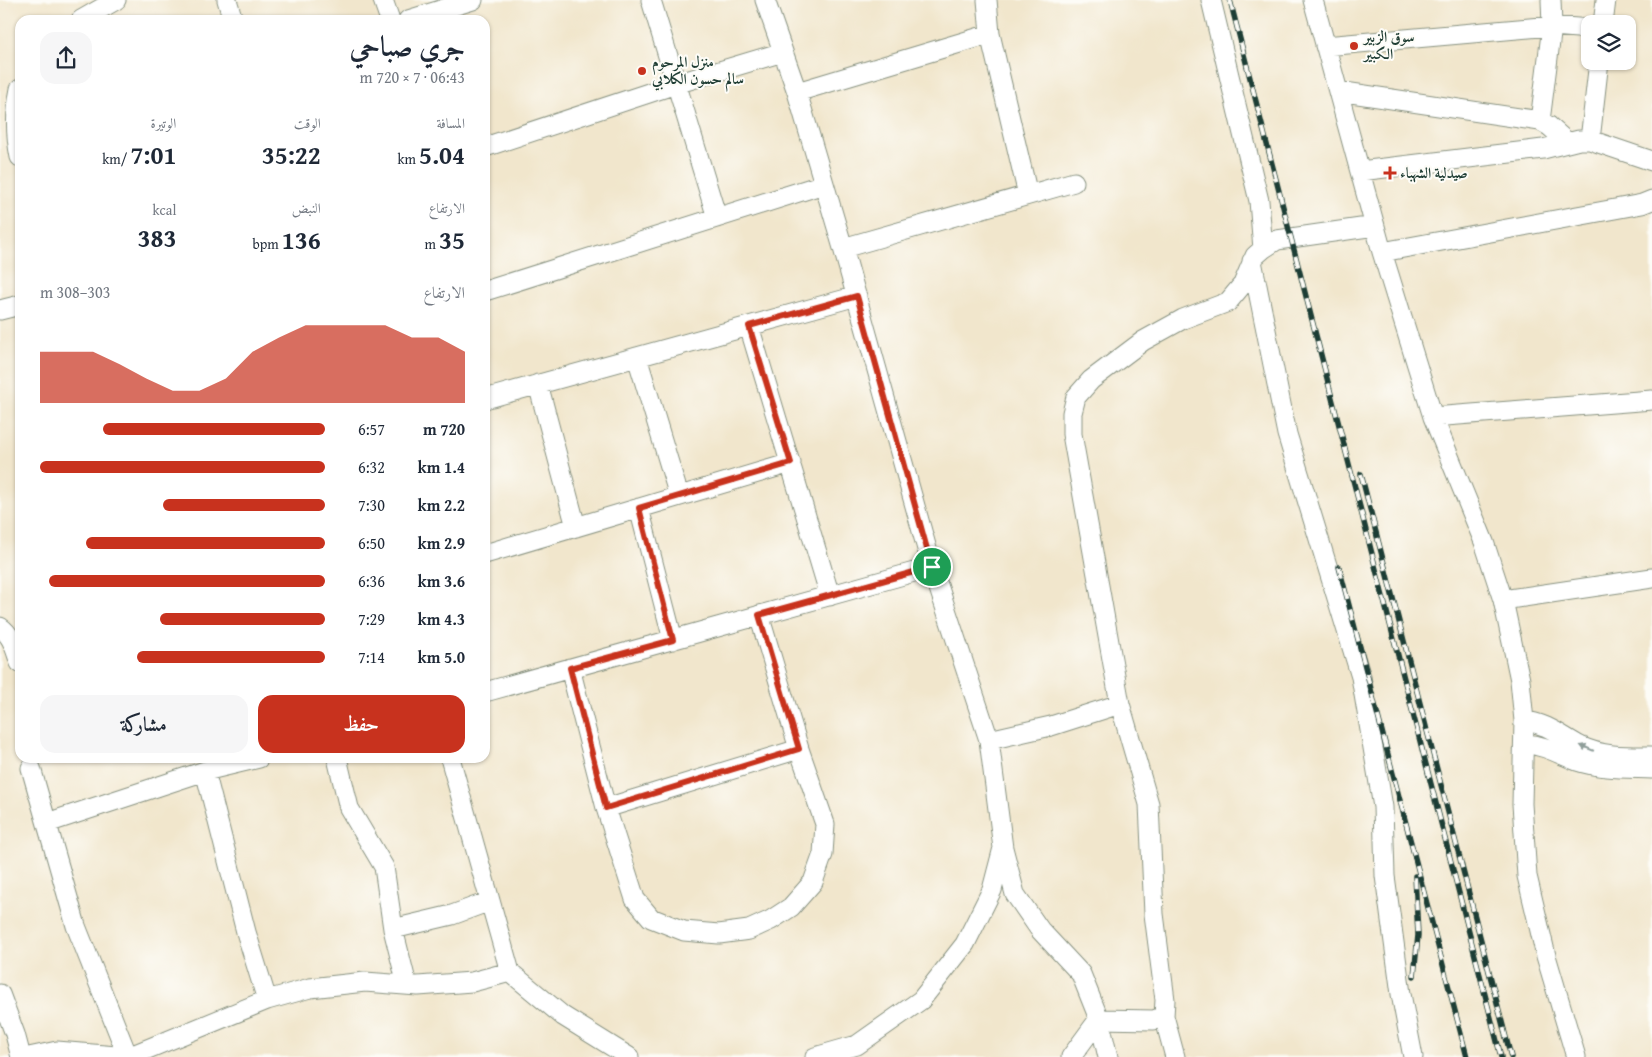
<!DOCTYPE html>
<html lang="ar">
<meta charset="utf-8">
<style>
:root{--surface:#fff;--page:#f6f6f7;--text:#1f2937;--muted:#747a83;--accent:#c8321e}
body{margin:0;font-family:"Gentium Book Plus",Amiri,serif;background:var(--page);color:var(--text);direction:rtl;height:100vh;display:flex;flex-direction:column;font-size:19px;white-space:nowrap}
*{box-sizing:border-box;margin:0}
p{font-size:16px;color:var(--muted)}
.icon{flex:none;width:28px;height:28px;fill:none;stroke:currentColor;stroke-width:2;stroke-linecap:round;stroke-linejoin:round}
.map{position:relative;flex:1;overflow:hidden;direction:ltr}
.panel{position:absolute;left:15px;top:15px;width:475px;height:748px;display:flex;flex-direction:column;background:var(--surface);border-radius:15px;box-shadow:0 1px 4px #0004;direction:rtl}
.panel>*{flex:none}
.buttons{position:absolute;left:1581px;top:15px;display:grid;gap:10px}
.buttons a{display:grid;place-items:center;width:55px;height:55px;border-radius:10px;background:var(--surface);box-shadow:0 1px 4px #0004;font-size:25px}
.pin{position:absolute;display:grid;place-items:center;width:42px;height:42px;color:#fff;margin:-21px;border:2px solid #fff;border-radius:50%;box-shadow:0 1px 5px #0007}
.round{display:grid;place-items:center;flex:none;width:52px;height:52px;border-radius:15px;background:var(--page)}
.summary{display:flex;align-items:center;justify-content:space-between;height:85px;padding:0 25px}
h1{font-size:28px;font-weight:700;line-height:38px}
.figures{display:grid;grid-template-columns:repeat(3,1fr);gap:8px;height:85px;padding:5px 25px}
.figures div{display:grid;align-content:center}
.figures b{font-size:25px;font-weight:700}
.figures small{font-size:14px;font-weight:400}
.figures p{font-size:14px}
.chart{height:140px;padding:10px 25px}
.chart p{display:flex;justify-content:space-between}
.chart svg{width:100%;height:90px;margin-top:5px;fill:var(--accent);opacity:.7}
.cta{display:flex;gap:10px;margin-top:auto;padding:10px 25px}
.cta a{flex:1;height:58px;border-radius:15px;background:var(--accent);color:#fff;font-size:20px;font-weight:700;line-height:58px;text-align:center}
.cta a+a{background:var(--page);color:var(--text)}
ul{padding:0 25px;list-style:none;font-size:16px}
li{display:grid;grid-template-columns:80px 60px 1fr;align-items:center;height:38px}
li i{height:12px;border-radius:6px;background:var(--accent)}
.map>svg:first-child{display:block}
</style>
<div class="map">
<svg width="1652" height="1057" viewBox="0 0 1652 1057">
<rect width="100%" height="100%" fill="#fdfcf7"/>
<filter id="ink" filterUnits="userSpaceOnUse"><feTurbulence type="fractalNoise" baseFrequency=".02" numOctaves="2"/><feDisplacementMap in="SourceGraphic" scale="10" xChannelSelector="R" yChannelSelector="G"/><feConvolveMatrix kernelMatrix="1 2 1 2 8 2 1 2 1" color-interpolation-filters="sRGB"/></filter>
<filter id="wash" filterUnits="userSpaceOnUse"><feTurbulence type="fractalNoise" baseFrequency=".0096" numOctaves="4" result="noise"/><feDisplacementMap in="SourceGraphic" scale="20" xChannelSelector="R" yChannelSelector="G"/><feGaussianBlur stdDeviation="1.12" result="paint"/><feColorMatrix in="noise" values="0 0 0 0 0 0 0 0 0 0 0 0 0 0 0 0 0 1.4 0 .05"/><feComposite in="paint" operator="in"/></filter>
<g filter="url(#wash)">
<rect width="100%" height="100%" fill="#f1e6cc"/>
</g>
<g filter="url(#ink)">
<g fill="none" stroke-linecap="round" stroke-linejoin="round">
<defs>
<path id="minor" d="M 227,0 L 233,20
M 383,0 L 390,20
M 651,0 L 717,218
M 765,0 L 797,92 L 843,248 L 932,567 L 989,740 L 1003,848 L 1015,894 L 1040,930 L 1081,974 L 1099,1019 L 1108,1057
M 987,0 L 990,34 L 1028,195
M 1211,0 L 1259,201 L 1263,249
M 1313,0 L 1382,252 L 1433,417 L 1484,542 L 1503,600 L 1520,680 L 1524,721 L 1522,804 L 1527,876 L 1546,956 L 1576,1057
M 81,20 L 116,0
M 408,20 L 473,0
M 1603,24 L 1606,0
M 1325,46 L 1552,26 L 1590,29
M 20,89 C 15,113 15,133 20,157
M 1338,91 L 1540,121 L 1549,126 L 1567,142
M 797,92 L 990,34
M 1540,121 L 1552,26 L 1551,0
M 1590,140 L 1599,61
M 485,147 L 676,84 L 783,52
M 1360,171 L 1543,149 L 1579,140 L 1590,140 L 1652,161
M 843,248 L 1074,182
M 1382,252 L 1642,204 L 1652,200
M 1252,261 L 1287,434 L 1361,677 L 1383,807 L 1385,876 L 1401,994 L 1413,1057
M 485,291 L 824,184
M 0,310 L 20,305
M 749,326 L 830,596
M 637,357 L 679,496
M 538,384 L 576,527
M 485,399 L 857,296
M 1433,417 L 1652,400
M 639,508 L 673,640
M 485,554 L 791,463
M 1503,600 L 1652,578
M 0,627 C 12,635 15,649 20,663
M 570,668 L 606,808 L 635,899 L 651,918 L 684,931 L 719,934 L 749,930 L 771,920 L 791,907 L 813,882 L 823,854 L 825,824 L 799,749 L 759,615
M 485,692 L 932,567
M 1524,721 C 1547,723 1561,736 1580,746 C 1603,757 1627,756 1652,756
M 989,740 L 1051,726 L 1120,704 L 1072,434 L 1072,413 L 1076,397 L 1091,380 L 1143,341 L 1183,319 L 1228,302 L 1243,284 L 1255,256 L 1263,249 L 1277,240 L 1375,226
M 1525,744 C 1545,745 1559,754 1577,761 C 1601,769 1627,768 1652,769
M 337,758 L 349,808 L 384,867 L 393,929 L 407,985
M 450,758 L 510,972 L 563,1016 L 629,1057
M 31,768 L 76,926 L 128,1057
M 205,771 L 246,932 L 267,1000
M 606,808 L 799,749
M 47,823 L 205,771 L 259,758
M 393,929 L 452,915 L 490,901
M 0,994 L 15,1034 L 21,1057
M 1164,1016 L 1175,1057
M 29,1057 L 57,1051 L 128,1057 L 267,1000 L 310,988 L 365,982 L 418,986 L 472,982 L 510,972
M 815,1057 L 857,1045 L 921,1000 L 965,944 L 992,890 L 1003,848
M 1071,1057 L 1099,1019 L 1154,1020 L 1164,1016 L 1165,1000 L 1154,914 L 1149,804 L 1120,704"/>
</defs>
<use href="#minor" stroke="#889280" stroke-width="21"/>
<use href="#minor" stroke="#fff" stroke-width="19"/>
<defs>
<path id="rail" d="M 1230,0 L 1501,1057
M 1361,474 L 1511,1057
M 1339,567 L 1467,1057
M 1414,976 L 1418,935 L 1415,876"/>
</defs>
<use href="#rail" stroke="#1f3d34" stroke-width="5.5"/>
<use href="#rail" stroke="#fdfcf7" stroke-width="4" stroke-dasharray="11" stroke-linecap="butt"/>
</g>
<defs><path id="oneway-solid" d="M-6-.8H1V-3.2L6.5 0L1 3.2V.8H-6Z" transform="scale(1.25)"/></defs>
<use fill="#8f9e9a" href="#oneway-solid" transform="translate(1587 748) rotate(-158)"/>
</g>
<g fill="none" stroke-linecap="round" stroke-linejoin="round" filter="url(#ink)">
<defs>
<path id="route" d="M 857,296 L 932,567 L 759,615 L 799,749 L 606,808 L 570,668 L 673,640 L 639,508 L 791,463 L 749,326 Z"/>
</defs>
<use href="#route" stroke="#fff" stroke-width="10"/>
<use href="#route" stroke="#c8321e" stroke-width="6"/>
</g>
<g fill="#c8321e" stroke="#fdfcf7" stroke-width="2">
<circle cx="1354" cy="46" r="5"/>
<circle cx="642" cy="71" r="5"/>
<path d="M1387.5 165.5h5v5h5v5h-5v5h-5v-5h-5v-5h5z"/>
</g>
<g text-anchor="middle" stroke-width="4" stroke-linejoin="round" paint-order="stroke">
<g font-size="15" font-weight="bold" fill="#1f3d34" stroke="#fdfcf7" text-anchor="start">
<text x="1364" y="42">سوق الزبير<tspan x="1364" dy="17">الكبير</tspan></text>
<text x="652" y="67">منزل المرحوم<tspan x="652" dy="17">سالم حسون الكلابي</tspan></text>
<text x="1400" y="178">صيدلية الشهباء</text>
</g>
</g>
</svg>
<div class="buttons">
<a><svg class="icon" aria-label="layers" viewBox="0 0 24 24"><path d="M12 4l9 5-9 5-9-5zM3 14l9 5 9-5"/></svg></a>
</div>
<div class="pin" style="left:932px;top:567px;background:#1e9e55"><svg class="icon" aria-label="arrive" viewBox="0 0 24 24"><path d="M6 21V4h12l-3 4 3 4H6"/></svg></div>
<section class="panel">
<div class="summary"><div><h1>جري صباحي</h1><p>06:43 · 7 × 720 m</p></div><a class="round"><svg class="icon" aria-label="share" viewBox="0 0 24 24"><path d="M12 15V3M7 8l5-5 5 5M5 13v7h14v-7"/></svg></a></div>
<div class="figures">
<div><p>المسافة</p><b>5.04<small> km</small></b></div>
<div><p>الوقت</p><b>35:22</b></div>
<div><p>الوتيرة</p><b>7:01<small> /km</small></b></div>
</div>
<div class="figures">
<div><p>الارتفاع</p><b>35<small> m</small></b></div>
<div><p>النبض</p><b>136<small> bpm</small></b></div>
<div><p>kcal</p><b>383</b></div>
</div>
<div class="chart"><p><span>الارتفاع</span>303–308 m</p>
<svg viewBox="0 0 160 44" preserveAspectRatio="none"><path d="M0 44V19L10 19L20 19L30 25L40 32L50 38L60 38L70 32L80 19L90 12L100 6L110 6L120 6L130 6L140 12L150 12L160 19V44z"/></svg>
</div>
<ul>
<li><b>720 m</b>6:57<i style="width:78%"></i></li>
<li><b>1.4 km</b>6:32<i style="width:100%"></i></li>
<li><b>2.2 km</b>7:30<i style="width:57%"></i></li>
<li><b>2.9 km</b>6:50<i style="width:84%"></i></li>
<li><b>3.6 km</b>6:36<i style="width:97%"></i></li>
<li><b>4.3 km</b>7:29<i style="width:58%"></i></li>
<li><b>5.0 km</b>7:14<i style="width:66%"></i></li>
</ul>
<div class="cta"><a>حفظ</a><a>مشاركة</a></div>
</section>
</div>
